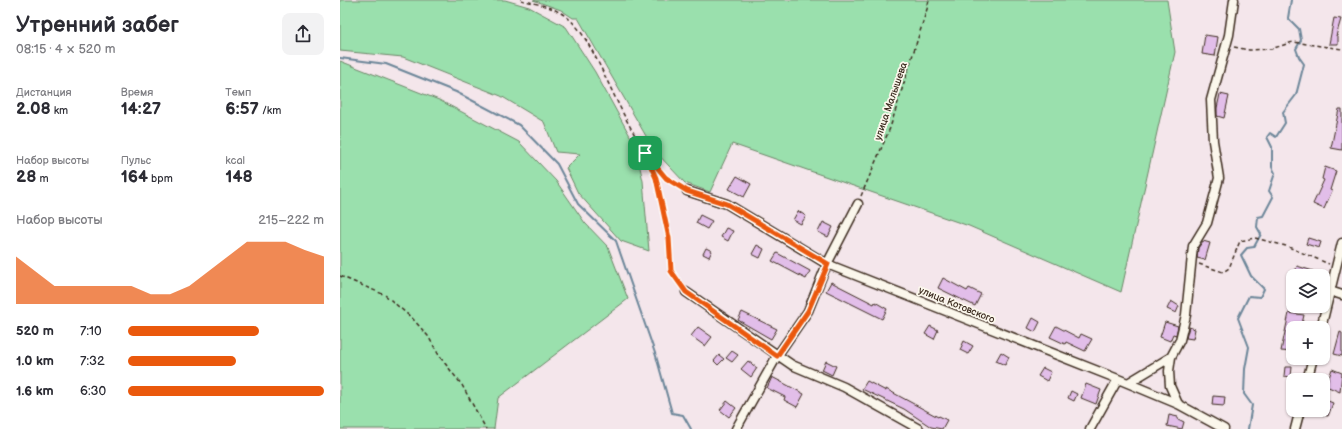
<!DOCTYPE html>
<html lang="ru">
<meta charset="utf-8">
<style>
:root{--surface:#fff;--page:#f2f2f3;--text:#2b2b33;--muted:#7c7c81;--accent:#ea580c}
body{margin:0;font-family:"Balsamiq Sans",sans-serif;background:var(--page);color:var(--text);height:100vh;display:flex;flex-direction:column;font-size:15px;white-space:nowrap}
*{box-sizing:border-box;margin:0}
p{font-size:13px;color:var(--muted)}
.icon{flex:none;width:22px;height:22px;fill:none;stroke:currentColor;stroke-width:2;stroke-linecap:round;stroke-linejoin:round}
.map{position:relative;flex:1;overflow:hidden}
.details{display:flex;flex-direction:column;background:var(--surface);width:340px}
.details>*{flex:none}
.buttons{position:absolute;left:946px;top:269px;display:grid;gap:8px}
.buttons a{display:grid;place-items:center;width:44px;height:44px;border-radius:8px;background:var(--surface);box-shadow:0 1px 3px #0004;font-size:20px}
.pin{position:absolute;display:grid;place-items:center;width:34px;height:34px;color:#fff;margin:-17px;border-radius:8px;box-shadow:0 2px 6px #0006}
.round{display:grid;place-items:center;flex:none;width:42px;height:42px;border-radius:8px;background:var(--page)}
.headline{display:flex;align-items:center;justify-content:space-between;height:68px;padding:0 16px}
h1{font-size:22px;font-weight:800;line-height:30px}
.stats{display:grid;grid-template-columns:repeat(3,1fr);gap:6px;height:68px;padding:4px 16px}
.stats div{display:grid;align-content:center}
.stats b{font-size:17px;font-weight:800}
.stats small{font-size:11px;font-weight:400}
.stats p{font-size:11px}
.chart{height:112px;padding:8px 16px}
.chart p{display:flex;justify-content:space-between}
.chart svg{width:100%;height:72px;margin-top:4px;fill:var(--accent);opacity:.7}
ul{padding:0 16px;list-style:none;font-size:13px}
li{display:grid;grid-template-columns:64px 48px 1fr;align-items:center;height:30px}
li i{height:10px;border-radius:5px;background:var(--accent)}
main{display:flex;flex:1;min-height:0}
.map>svg:first-child{display:block}
</style>
<main>
<section class="details">
<div class="headline"><div><h1>Утренний забег</h1><p>08:15 · 4 × 520 m</p></div><a class="round"><svg class="icon" aria-label="share" viewBox="0 0 24 24"><path d="M12 15V3M7 8l5-5 5 5M5 13v7h14v-7"/></svg></a></div>
<div class="stats">
<div><p>Дистанция</p><b>2.08<small> km</small></b></div>
<div><p>Время</p><b>14:27</b></div>
<div><p>Темп</p><b>6:57<small> /km</small></b></div>
</div>
<div class="stats">
<div><p>Набор высоты</p><b>28<small> m</small></b></div>
<div><p>Пульс</p><b>164<small> bpm</small></b></div>
<div><p>kcal</p><b>148</b></div>
</div>
<div class="chart"><p><span>Набор высоты</span>215–222 m</p>
<svg viewBox="0 0 160 44" preserveAspectRatio="none"><path d="M0 44V15L10 24L20 33L30 33L40 33L50 33L60 33L70 38L80 38L90 33L100 24L110 15L120 6L130 6L140 6L150 11L160 15V44z"/></svg>
</div>
<ul>
<li><b>520 m</b>7:10<i style="width:67%"></i></li>
<li><b>1.0 km</b>7:32<i style="width:55%"></i></li>
<li><b>1.6 km</b>6:30<i style="width:100%"></i></li>
</ul>
</section>
<div class="map">
<svg width="1002" height="429" viewBox="0 0 1002 429">
<rect width="100%" height="100%" fill="#f4e6eb"/>
<filter id="ink" filterUnits="userSpaceOnUse"><feTurbulence type="fractalNoise" baseFrequency=".025" numOctaves="2"/><feDisplacementMap in="SourceGraphic" scale="8" xChannelSelector="R" yChannelSelector="G"/><feConvolveMatrix kernelMatrix="1 2 1 2 8 2 1 2 1" color-interpolation-filters="sRGB"/></filter>
<g filter="url(#ink)">
<path fill="#9ae0ad" stroke="#6a8566" d="M 0,0 L 165,0 L 189,7 L 226,27 L 255,72 L 295,145 L 303,181 L 309,251 L 281,241 L 238,193 L 226,168 L 240,154 L 216,152 L 204,122 L 161,96 L 63,57 L 0,51 Z
M 193,0 L 827,0 L 835,52 L 781,292 L 629,226 L 392,144 L 370,192 L 345,183 L 314,150 L 238,18 L 233,18 L 221,10 Z
M 0,61 L 99,100 L 179,142 L 216,181 L 245,223 L 268,247 L 288,299 L 158,398 L 154,429 L 0,429 Z"/>
<g fill="none" stroke-linecap="round" stroke-linejoin="round">
<path stroke="#6c8699" stroke-width="2" d="M 0,58 L 46,64 L 116,92 L 179,125 L 217,164 L 238,204 L 276,241 L 316,356 L 332,413 L 343,415 L 351,429
M 908,429 L 912,405 L 904,394 L 905,369 L 909,347 L 898,318 L 909,296 L 920,297 L 924,289 L 911,276 L 901,255 L 907,248 L 914,247 L 921,234 L 917,227 L 918,217 L 923,216 L 933,197 L 929,191 L 935,173 L 932,167 L 932,147 L 927,137 L 930,133 L 936,137 L 945,123 L 943,112 L 956,95 L 964,64 L 959,57 L 956,49 L 961,40 L 959,29 L 948,18 L 951,0"/>
</g>
<path fill="#e2bee9" stroke="#3b2a1e" d="M 994,18 L 1001,19 L 996,36 L 998,36 L 998,44 L 989,44 Z
M 865,35 L 878,37 L 875,56 L 862,54 Z
M 880,94 L 889,96 L 884,118 L 877,116 L 877,108 Z
M 999,109 L 1002,109 L 1002,150 L 991,148 Z
M 985,167 L 996,171 L 990,190 L 992,191 L 984,209 L 973,204 L 984,180 L 982,179 Z
M 397,176 L 411,184 L 404,197 L 389,189 Z
M 458,211 L 466,216 L 461,224 L 453,220 Z
M 360,215 L 372,221 L 367,229 L 356,223 Z
M 483,222 L 493,227 L 488,237 L 478,232 Z
M 386,228 L 393,231 L 388,241 L 381,237 Z
M 968,238 L 981,242 L 979,248 L 966,244 Z
M 863,241 L 870,243 L 865,260 L 857,258 L 858,248 Z
M 417,245 L 424,249 L 420,258 L 412,254 Z
M 366,248 L 372,251 L 369,257 L 363,254 Z
M 437,253 L 470,271 L 466,279 L 432,261 Z
M 957,266 L 973,271 L 971,276 L 954,276 Z
M 603,278 L 627,291 L 629,288 L 641,294 L 635,306 L 598,288 Z
M 491,282 L 534,304 L 535,302 L 547,309 L 542,319 L 486,291 Z
M 831,301 L 839,306 L 836,313 L 827,309 Z
M 402,312 L 437,329 L 431,339 L 398,320 Z
M 949,313 L 964,315 L 961,328 L 953,328 L 953,352 L 941,351 Z
M 693,318 L 700,322 L 695,332 L 688,328 Z
M 825,322 L 838,326 L 836,335 L 833,334 L 830,341 L 820,337 Z
M 590,326 L 598,330 L 594,339 L 585,334 Z
M 716,326 L 739,338 L 741,334 L 752,339 L 745,351 L 726,342 L 725,344 L 710,337 Z
M 358,327 L 372,337 L 365,346 L 351,336 Z
M 849,327 L 855,329 L 853,339 L 846,338 Z
M 1000,332 L 1002,333 L 1002,356 L 994,354 Z
M 624,341 L 633,346 L 628,354 L 620,350 Z
M 392,351 L 398,355 L 392,362 L 386,358 Z
M 661,352 L 669,357 L 665,365 L 656,361 Z
M 379,355 L 384,359 L 378,365 L 374,361 Z
M 408,361 L 417,368 L 411,377 L 401,369 Z
M 486,361 L 496,366 L 492,375 L 482,370 Z
M 945,367 L 952,367 L 951,377 L 944,376 Z
M 703,368 L 711,372 L 707,381 L 698,376 Z
M 992,369 L 1002,373 L 1000,392 L 986,386 Z
M 432,377 L 464,394 L 457,407 L 444,400 L 445,397 L 427,388 Z
M 527,381 L 546,391 L 546,389 L 598,417 L 599,416 L 607,420 L 602,429 L 591,427 L 564,409 L 522,389 Z
M 746,384 L 761,390 L 756,404 L 741,398 Z
M 731,391 L 737,394 L 734,401 L 728,398 Z
M 873,396 L 885,397 L 884,406 L 872,405 Z
M 983,399 L 993,403 L 988,416 L 983,415 Z
M 387,401 L 396,408 L 389,417 L 380,410 Z
M 829,415 L 838,417 L 838,419 L 844,422 L 842,429 L 827,426 Z"/>
<g fill="none" stroke-linecap="round" stroke-linejoin="round">
<defs>
<path id="minor" d="M 347,191 L 387,204 L 487,264 L 778,379 L 838,404 L 884,429
M 990,291 L 1002,295
M 346,292 L 452,365 L 504,387 L 579,429
M 981,328 L 1002,243
M 967,380 L 973,358
M 788,383 L 831,357
M 838,404 L 830,386 L 829,371 L 831,357 L 840,340 L 846,315 L 853,246 L 867,223 L 879,178 L 873,141 L 871,100 L 889,35 L 894,0
M 396,429 L 437,356 L 468,311 L 487,264 L 518,204
M 750,429 L 778,379
M 955,429 L 960,410"/>
</defs>
<use href="#minor" stroke="#3b2a1e" stroke-width="11"/>
<path stroke="#3b2a1e" stroke-width="1.5" stroke-dasharray="4 3" stroke-linecap="butt" d="M 181,0 C 193,3 209,6 219,12 C 238,22 248,43 258,62 C 279,103 301,162 340,187
M 894,47 L 909,50 L 931,49 L 953,42 L 1002,49
M 306,155 L 316,178 L 329,238 L 331,271 L 342,286
M 521,196 L 550,128 L 587,9 L 589,0
M 859,264 L 883,272 L 889,268 L 900,241 L 915,238 L 946,246 L 989,264
M 0,276 L 45,295 L 73,319 L 88,336 L 100,357 L 122,385 L 146,429"/>
<use href="#minor" stroke="#fbf7ec" stroke-width="8"/>
</g>
</g>
<g fill="none" stroke-linecap="round" stroke-linejoin="round" filter="url(#ink)">
<defs>
<path id="route" d="M 305,153 L 326,178 L 347,191 L 387,204 L 488,264 L 468,311 L 437,356 L 346,292 L 331,271 L 329,238 L 316,178 Z"/>
</defs>
<use href="#route" stroke="#fff" stroke-width="8"/>
<use href="#route" stroke="#ea580c" stroke-width="5"/>
</g>
<g text-anchor="middle" stroke-width="3.5" stroke-linejoin="round" paint-order="stroke">
<g font-size="10" fill="#3b2a1e" stroke="#fbf7ec">
<text transform="translate(550 101) rotate(-71)" y="4">улица Малышева</text>
<text transform="translate(617 304) rotate(22)" y="4">улица Котовского</text>
</g>
</g>
</svg>
<div class="buttons">
<a><svg class="icon" aria-label="layers" viewBox="0 0 24 24"><path d="M12 4l9 5-9 5-9-5zM3 14l9 5 9-5"/></svg></a>
<a>+</a>
<a>−</a>
</div>
<div class="pin" style="left:305px;top:153px;background:#1e9e55"><svg class="icon" aria-label="arrive" viewBox="0 0 24 24"><path d="M6 21V4h12l-3 4 3 4H6"/></svg></div>
</div>
</main>
